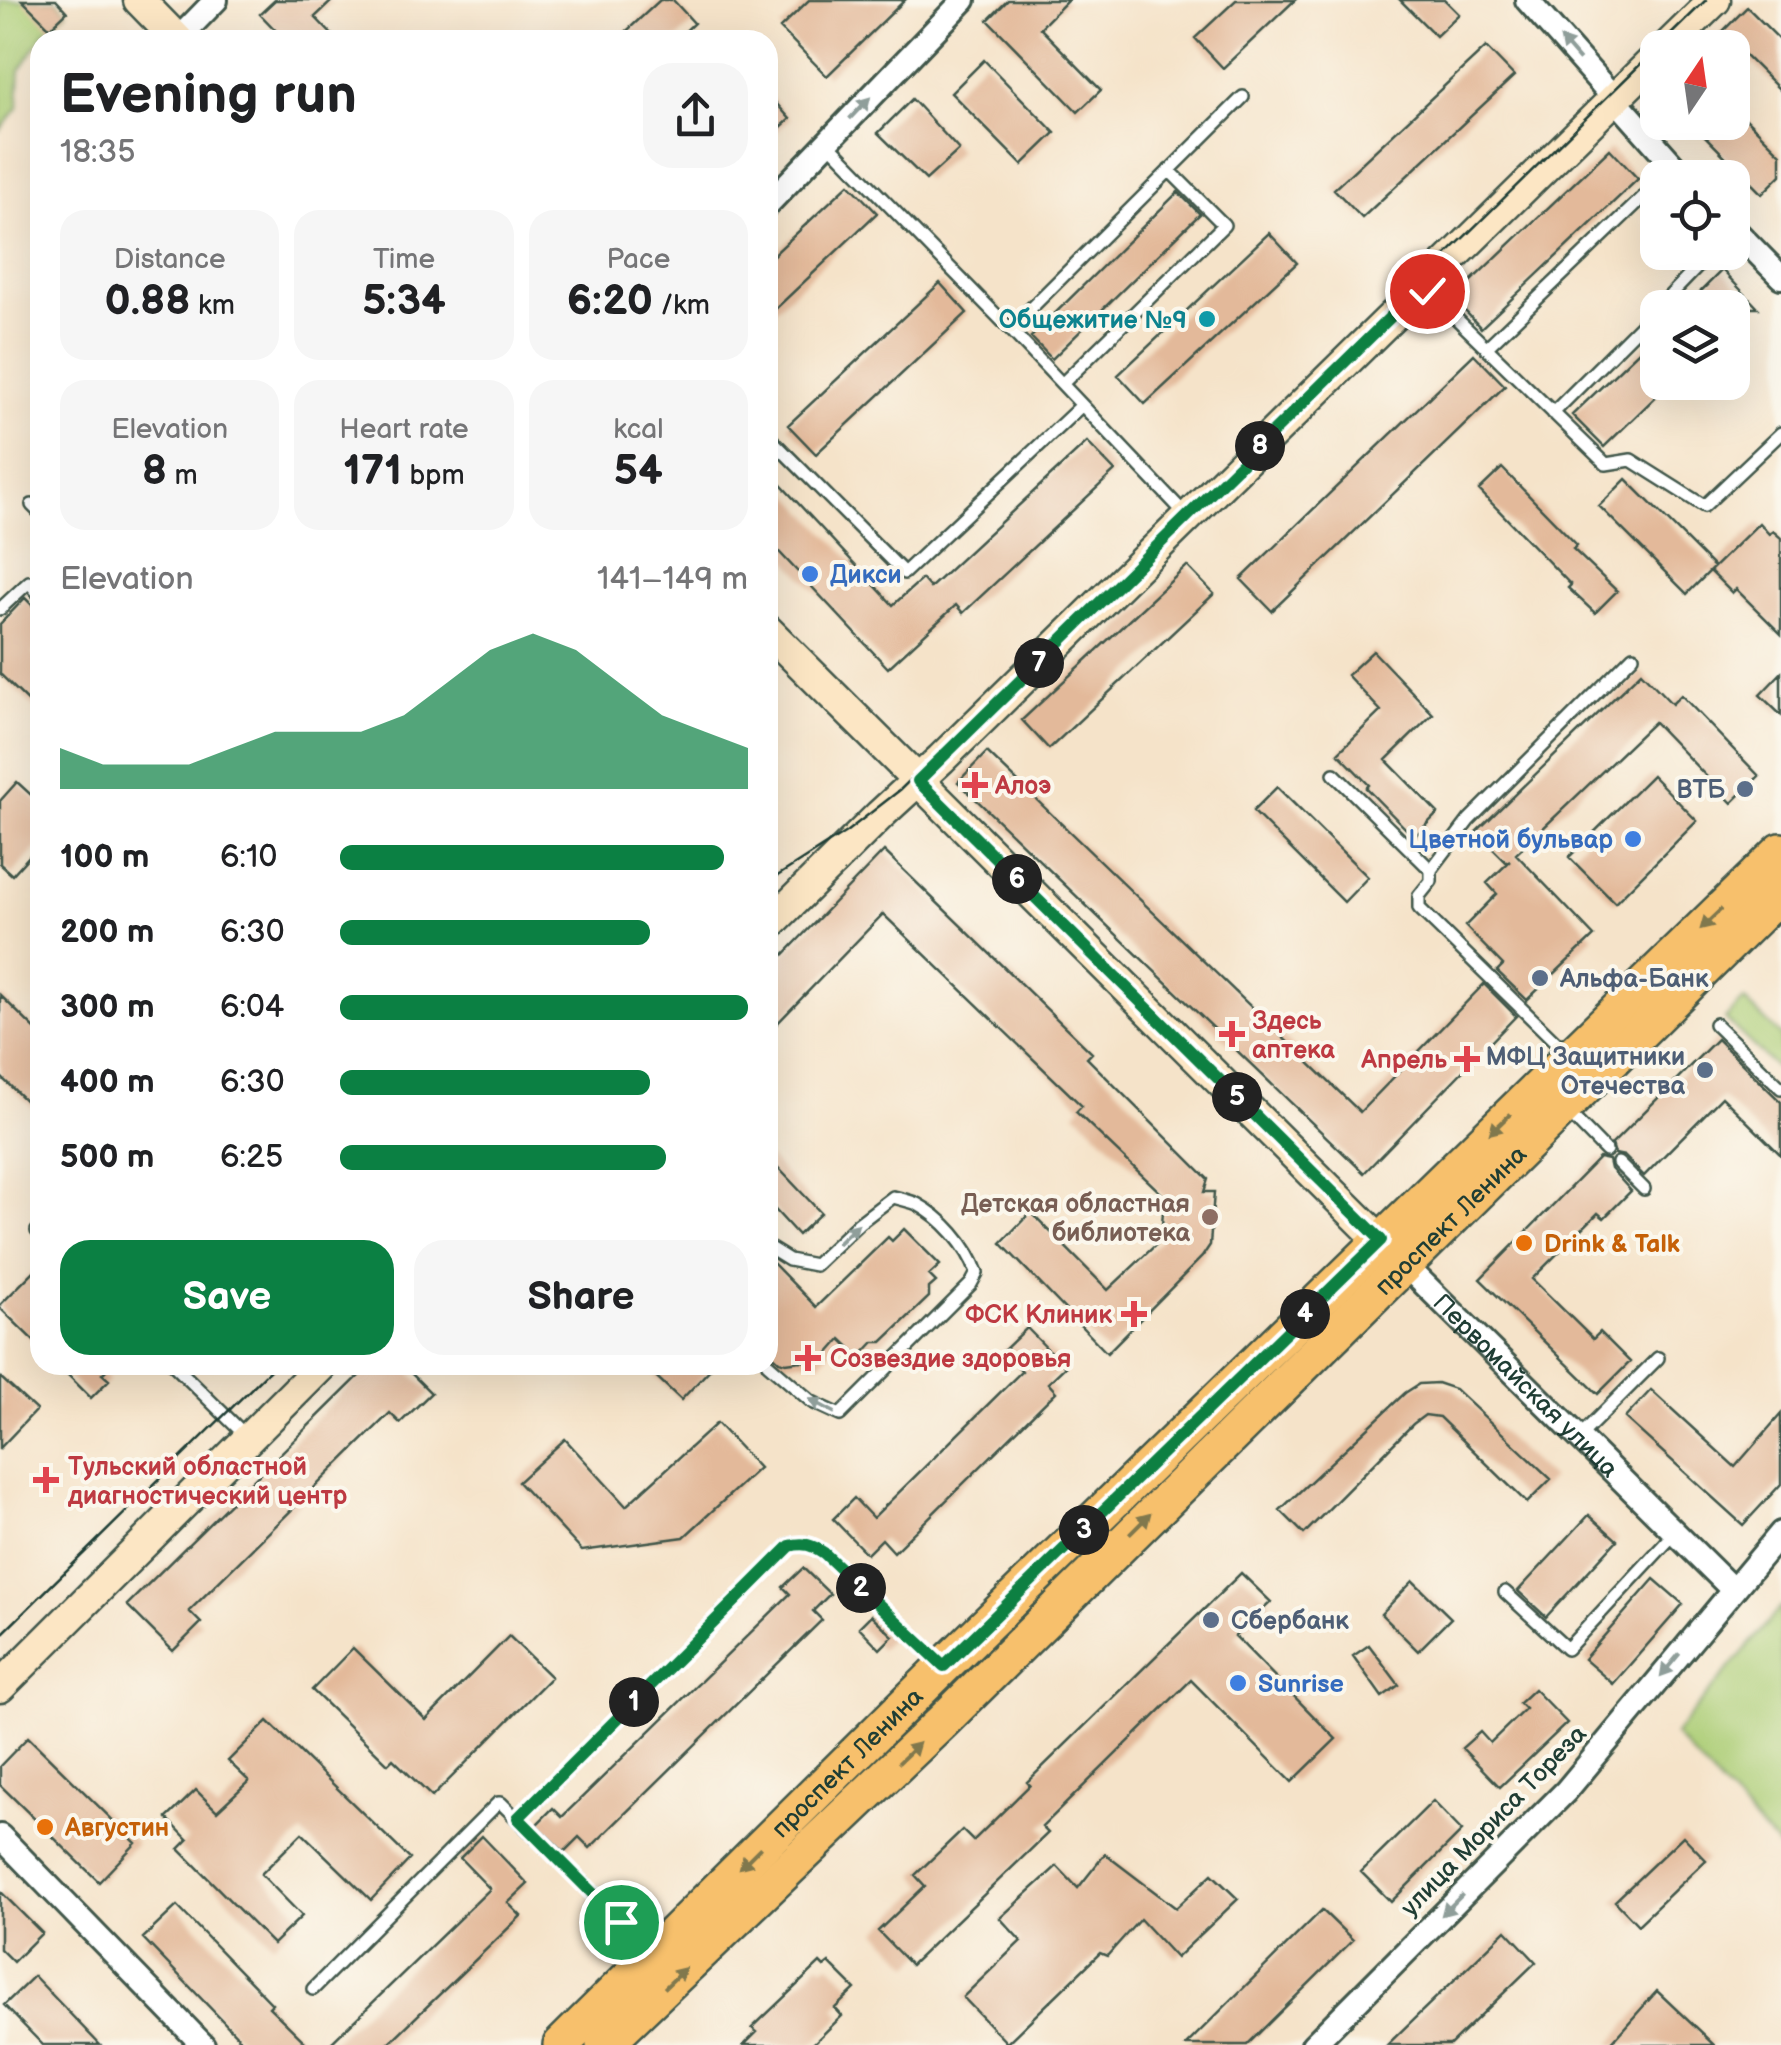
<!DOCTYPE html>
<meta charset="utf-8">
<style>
:root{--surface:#fff;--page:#f6f6f6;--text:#202124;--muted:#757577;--accent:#0b8043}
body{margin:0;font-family:"Balsamiq Sans",sans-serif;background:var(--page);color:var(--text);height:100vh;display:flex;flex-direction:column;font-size:38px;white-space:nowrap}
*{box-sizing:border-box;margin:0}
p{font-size:32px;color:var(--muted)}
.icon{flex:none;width:55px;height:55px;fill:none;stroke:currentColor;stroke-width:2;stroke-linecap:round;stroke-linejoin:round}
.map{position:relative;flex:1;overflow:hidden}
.panel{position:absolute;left:30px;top:30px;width:748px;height:1345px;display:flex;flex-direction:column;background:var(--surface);border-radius:30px;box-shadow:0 10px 40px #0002}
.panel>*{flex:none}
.needle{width:65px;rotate:13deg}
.tools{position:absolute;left:1640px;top:30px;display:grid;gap:20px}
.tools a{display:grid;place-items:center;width:110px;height:110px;border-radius:20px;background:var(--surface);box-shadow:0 10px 40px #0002;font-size:50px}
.pin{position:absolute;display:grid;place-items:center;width:85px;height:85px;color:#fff;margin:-42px;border:5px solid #fff;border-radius:50%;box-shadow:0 2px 10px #0007}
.km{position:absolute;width:50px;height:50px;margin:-25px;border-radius:50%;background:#222;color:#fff;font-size:28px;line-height:50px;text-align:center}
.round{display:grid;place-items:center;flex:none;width:105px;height:105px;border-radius:30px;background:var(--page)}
.head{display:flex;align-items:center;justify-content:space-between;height:170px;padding:0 30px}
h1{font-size:55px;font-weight:700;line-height:75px}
.metrics{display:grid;grid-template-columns:repeat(3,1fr);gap:15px;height:170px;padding:10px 30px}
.metrics div{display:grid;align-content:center;border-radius:25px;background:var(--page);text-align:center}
.metrics b{font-size:42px;font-weight:700}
.metrics small{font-size:28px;font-weight:400}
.metrics p{font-size:28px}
.chart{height:280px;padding:20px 30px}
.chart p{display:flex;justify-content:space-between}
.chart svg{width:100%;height:180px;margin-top:10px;fill:var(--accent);opacity:.7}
.primary-button{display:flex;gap:20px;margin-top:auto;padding:20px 30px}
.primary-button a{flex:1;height:115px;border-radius:30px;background:var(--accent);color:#fff;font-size:40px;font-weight:700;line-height:115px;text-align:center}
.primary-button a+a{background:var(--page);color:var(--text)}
ul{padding:0 30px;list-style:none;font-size:32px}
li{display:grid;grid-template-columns:160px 120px 1fr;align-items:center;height:75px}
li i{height:25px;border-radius:12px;background:var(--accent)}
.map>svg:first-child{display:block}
</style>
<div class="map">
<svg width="1781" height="2045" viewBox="0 0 1781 2045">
<rect width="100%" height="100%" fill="#fbf7ec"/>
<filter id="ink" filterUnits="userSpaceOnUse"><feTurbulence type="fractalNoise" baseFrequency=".01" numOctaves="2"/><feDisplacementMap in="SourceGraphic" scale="20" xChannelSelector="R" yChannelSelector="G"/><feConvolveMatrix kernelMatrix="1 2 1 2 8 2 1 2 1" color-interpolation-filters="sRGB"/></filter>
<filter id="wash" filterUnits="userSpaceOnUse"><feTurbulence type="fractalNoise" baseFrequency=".0048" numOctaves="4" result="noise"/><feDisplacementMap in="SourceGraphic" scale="40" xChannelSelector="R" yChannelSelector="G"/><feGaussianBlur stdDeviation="2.25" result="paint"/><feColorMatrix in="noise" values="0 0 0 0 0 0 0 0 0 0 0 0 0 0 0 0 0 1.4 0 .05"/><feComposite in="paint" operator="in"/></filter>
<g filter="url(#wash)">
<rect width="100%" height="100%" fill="#f5e3c9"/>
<path fill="#accd76" stroke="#668555" stroke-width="2.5" d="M 0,0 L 56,0 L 67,12 L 45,32 L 20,70 L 18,108 L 0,130 Z
M 1744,1000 L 1781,1036 L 1781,1073 L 1725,1019 Z
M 1781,1607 L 1781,1850 L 1674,1735 Z"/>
<g id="blocks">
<path fill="#e3b99a" d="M 22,0 L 56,0 L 67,12 L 50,28 Z
M 275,0 L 333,0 L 315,17 L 337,40 L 285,40 L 260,14 Z
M 660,0 L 673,0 L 694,23 L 676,40 L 617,40 Z
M 809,0 L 905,0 L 827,76 L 780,28 Z
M 1008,0 L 1068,0 L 1040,28 L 1101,90 L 1078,112 L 988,20 Z
M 1236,0 L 1295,0 L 1223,68 L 1195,38 Z
M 1400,0 L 1445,0 L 1459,14 L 1436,36 Z
M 1747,7 L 1781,41 L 1781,91 L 1722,32 Z
M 1486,47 L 1514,76 L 1362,218 L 1334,189 Z
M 984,60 L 1055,133 L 1022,165 L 951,93 Z
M 768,94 L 790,119 L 768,139 Z
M 912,99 L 959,150 L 926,180 L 878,133 Z
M 1732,105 L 1781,154 L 1781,175 L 1762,194 L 1691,122 L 1732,122 Z
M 1610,149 L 1638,179 L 1481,328 L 1453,298 Z
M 849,184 L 877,213 L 768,316 L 768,260 Z
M 1178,192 L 1200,214 L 1052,359 L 1031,337 Z
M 1269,233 L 1297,263 L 1145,404 L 1118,375 Z
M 1722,270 L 1758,308 L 1748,308 L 1732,323 L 1732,308 L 1684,308 Z
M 940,283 L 967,313 L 816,454 L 788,425 Z
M 1658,333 L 1658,382 L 1671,382 L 1604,447 L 1572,415 Z
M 1474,354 L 1505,386 L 1272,611 L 1241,579 Z
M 1087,442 L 1115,471 L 963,613 L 956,605 L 888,668 L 768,540 L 768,471 L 893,605 L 922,579 L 930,588 Z
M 1502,468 L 1577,545 L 1573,549 L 1617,591 L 1595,613 L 1568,588 L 1571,585 L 1479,490 Z
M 1626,479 L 1714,567 L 1687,594 L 1599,506 Z
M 1759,523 L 1769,534 L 1773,531 L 1781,538 L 1781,634 L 1736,589 L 1732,593 L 1710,571 Z
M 1187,566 L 1214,594 L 1049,749 L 1022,720 Z
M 25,598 L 40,613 L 40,646 L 33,654 L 40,661 L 40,713 L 0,674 L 0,624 Z
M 1373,651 L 1433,714 L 1386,760 L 1438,813 L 1414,837 L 1366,788 L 1369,785 L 1338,753 L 1381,711 L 1347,675 Z
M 1641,672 L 1672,704 L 1681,695 L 1759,776 L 1732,803 L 1654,722 L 1516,854 L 1594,936 L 1527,1000 L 1497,971 L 1503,965 L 1465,926 L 1497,894 L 1487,883 L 1510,861 L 1507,863 L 1476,832 Z
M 1781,673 L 1781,715 L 1760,695 Z
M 987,752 L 1360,1112 L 1484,984 L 1516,1016 L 1364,1173 L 958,782 Z
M 1652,775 L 1697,821 L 1615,903 L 1569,857 Z
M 17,782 L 40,803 L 40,844 L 12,875 L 0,864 L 0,801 Z
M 1277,787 L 1368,877 L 1344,902 L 1253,811 Z
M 884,851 L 1092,1053 L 1087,1058 L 1208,1179 L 1204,1192 L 1214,1192 L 1210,1245 L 1202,1257 L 1107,1353 L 1001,1243 L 1031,1212 L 1108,1290 L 1161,1240 L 1164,1196 L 1076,1112 L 1082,1106 L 883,914 L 768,1033 L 768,971 Z
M 0,995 L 40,1034 L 40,1115 L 0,1076 Z
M 1717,1039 L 1781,1102 L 1781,1155 L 1722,1097 L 1644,1176 L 1624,1156 L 1615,1154 L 1612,1144 Z
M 768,1157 L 821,1213 L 798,1235 L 768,1202 Z
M 1599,1158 L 1609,1160 L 1611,1169 L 1631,1191 L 1604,1218 L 1598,1213 L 1532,1279 L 1593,1339 L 1600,1332 L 1630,1362 L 1598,1394 L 1480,1279 Z
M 904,1229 L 940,1265 L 929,1275 L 936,1282 L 929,1288 L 929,1297 L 882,1342 L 874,1342 L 860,1357 L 841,1339 L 820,1363 L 801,1361 L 786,1363 L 779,1361 L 768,1351 L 768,1258 L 816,1307 L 888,1237 L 892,1241 Z
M 40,1265 L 40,1347 L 0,1308 L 0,1305 Z
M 1027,1328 L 1065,1367 L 1048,1383 L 1056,1392 L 894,1552 L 882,1539 L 867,1554 L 833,1519 L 854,1498 L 873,1518 L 1022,1371 L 1003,1351 Z
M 58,1365 L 111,1365 L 102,1374 L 109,1380 L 91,1398 Z
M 370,1365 L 403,1365 L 431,1393 L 400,1423 L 390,1413 L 189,1611 L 201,1623 L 173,1651 L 127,1605 Z
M 644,1365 L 714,1365 L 681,1400 Z
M 0,1377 L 36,1410 L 0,1448 Z
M 1437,1383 L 1455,1389 L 1551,1479 L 1527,1503 L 1439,1417 L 1425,1415 L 1413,1424 L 1304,1534 L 1280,1510 L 1405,1393 L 1419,1384 Z
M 1651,1390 L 1735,1467 L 1781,1414 L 1781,1484 L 1743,1525 L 1625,1418 Z
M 717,1423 L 759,1468 L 684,1537 L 582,1551 L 518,1482 L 565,1439 L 626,1506 Z
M 1589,1515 L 1617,1540 L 1546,1617 L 1518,1591 Z
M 803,1568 L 830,1594 L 813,1611 L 822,1620 L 590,1848 L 579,1837 L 564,1852 L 536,1825 L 553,1808 L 562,1817 L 790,1594 L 783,1587 Z
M 1241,1573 L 1271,1602 L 1235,1636 L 1336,1739 L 1292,1782 L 1191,1680 L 1042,1827 L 1048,1833 L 911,1965 L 878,1931 L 925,1886 L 915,1875 L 962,1830 L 973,1841 L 1030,1785 L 1027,1782 Z
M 1654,1579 L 1683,1604 L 1613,1684 L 1584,1659 Z
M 1413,1581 L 1451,1618 L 1418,1651 L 1381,1614 Z
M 871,1615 L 893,1636 L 880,1649 L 859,1627 Z
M 509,1636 L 551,1677 L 432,1797 L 393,1759 L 388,1764 L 312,1690 L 353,1648 L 426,1720 Z
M 1369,1645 L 1399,1685 L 1382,1697 L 1353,1656 Z
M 1534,1689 L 1567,1723 L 1500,1787 L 1462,1748 L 1480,1732 L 1490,1743 L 1525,1709 L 1519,1703 Z
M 268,1721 L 410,1859 L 371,1900 L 302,1833 L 261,1874 L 302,1916 L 273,1944 L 179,1849 L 188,1840 L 167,1818 L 196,1790 L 217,1811 L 249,1781 L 228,1761 Z
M 28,1737 L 136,1843 L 99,1882 L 0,1785 L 0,1766 Z
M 1433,1801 L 1462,1831 L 1391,1902 L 1361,1872 Z
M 482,1836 L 528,1884 L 508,1903 L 521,1916 L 387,2045 L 329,2045 L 490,1889 L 460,1858 Z
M 1683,1836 L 1706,1860 L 1638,1925 L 1615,1901 Z
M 1105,1854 L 1176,1908 L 1212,1874 L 1238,1899 L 1176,1958 L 1140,1919 L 1107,1956 L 1100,1953 L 1007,2043 L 963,1997 L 1021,1941 L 1000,1918 L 1057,1866 L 1078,1888 Z
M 0,1891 L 42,1933 L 13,1962 L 0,1949 Z
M 177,1906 L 272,2004 L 269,2007 L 308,2045 L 246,2045 L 143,1938 Z
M 1322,1910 L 1353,1940 L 1247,2045 L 1186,2045 Z
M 1506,1930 L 1536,1962 L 1450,2045 L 1387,2045 Z
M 820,1963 L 824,1967 L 829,1963 L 855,1989 L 835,2008 L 842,2016 L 812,2045 L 744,2045 L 757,2032 L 752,2028 Z
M 34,1976 L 100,2045 L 43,2045 L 4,2005 Z
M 1657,1991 L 1714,2045 L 1609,2045 Z"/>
</g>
</g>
<g filter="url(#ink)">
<use href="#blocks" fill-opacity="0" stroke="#3f564a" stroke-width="2.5"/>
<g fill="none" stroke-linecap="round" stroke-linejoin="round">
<defs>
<path id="lane" d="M 827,142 L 1010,329 L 1188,517
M 1426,289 L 1606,464 L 1631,460 L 1704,506 L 1781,433
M 1658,308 L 1712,252
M 1010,329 L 1243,97
M 1486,348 L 1658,183
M 1062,384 L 1224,225 L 1169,170
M 1553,413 L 1658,308
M 768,436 L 904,573 L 1082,405
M 32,505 L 40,513
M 0,609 L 29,582 L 38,593
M 1334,774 L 1431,870 L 1431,881 L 1419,896 L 1419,908 L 1567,1053
M 1431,870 L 1469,820 L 1633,656
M 1715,1024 L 1781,1088
M 1566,1110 L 1606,1151
M 1618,1163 L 1644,1189
M 37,1231 L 40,1234
M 768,1247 L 789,1260 L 815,1265 L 859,1223 L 893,1197 C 901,1199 910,1201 917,1204 C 943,1218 967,1245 977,1273 L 971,1284 L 840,1415 L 812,1402 L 768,1364
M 174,1365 L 248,1438
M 1579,1437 L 1658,1358
M 1505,1592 L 1567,1649 L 1675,1533
M 519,1818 L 790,1545 C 804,1542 812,1545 824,1553 L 940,1663
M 313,1989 L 498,1803 L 501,1803 L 651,1950"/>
<g id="street">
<path d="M 1527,0 L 1685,178"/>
<path d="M 178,39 L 216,0"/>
<path d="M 768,204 L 964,0"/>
<path d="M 1732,227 L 1781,277"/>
<path id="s1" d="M 1404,1264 L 1732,1589"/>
<path d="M 0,1836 L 203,2045"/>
<path d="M 1313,2045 L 1566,1791 L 1781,1533"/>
</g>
<path id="secondary" d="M 139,0 L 178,40
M 1666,48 L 1715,0
M 768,631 L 1381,1241
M 768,926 L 880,815 L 941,759 L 1658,56
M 0,1687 L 322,1365"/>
<g id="primary">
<path id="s2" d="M 561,2045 L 944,1666 L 1781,851"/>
<path id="s3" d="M 604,2045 L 943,1721 L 1781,893"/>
</g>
</defs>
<use href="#lane" stroke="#3f564a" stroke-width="16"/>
<use href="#street" stroke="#3f564a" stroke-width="28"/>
<use href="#secondary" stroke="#3f564a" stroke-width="35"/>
<use href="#primary" stroke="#3f564a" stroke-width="40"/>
<use href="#lane" stroke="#fff" stroke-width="11"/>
<use href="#street" stroke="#fff" stroke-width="22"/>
<use href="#secondary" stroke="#fce6c4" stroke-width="30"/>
<use href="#primary" stroke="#f7c06c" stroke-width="35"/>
<path stroke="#1f3d34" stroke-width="2.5" d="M 768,882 L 846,832 L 900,790 L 1706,0
M 0,1636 L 275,1365"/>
</g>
<defs><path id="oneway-solid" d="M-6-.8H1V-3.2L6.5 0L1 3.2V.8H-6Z" transform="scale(2.5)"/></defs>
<g fill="#8f9e9a">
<use href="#oneway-solid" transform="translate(1570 49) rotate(-131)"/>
<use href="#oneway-solid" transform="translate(860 108) rotate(-46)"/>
<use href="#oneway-solid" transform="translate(848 1234) rotate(-44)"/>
<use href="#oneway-solid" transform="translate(822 1406) rotate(-152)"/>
<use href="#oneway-solid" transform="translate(1670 1665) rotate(130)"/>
<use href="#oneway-solid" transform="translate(1452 1905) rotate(135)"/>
</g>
<g fill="#80784d">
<use href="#oneway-solid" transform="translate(1711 919) rotate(136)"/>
<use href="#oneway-solid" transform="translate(1500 1124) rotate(136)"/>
<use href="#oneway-solid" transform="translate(1140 1524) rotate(-45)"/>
<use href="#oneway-solid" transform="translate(909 1753) rotate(-44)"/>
<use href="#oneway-solid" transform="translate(750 1858) rotate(135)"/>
<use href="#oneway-solid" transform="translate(675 1978) rotate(-44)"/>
</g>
</g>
<g fill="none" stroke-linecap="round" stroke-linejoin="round" filter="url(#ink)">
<defs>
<path id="route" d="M 621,1922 L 518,1818 L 790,1546 C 804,1542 812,1545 824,1553 L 944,1666 L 1381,1240 L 918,781 L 1422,286 L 1427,291"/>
</defs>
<use href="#route" stroke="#fff" stroke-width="20"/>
<use href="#route" stroke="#0b8043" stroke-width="12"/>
</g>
<circle fill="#0f9aa8" stroke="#fbf7ec" stroke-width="4" cx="1207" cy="319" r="10"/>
<g fill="#3f7fe0" stroke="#fbf7ec" stroke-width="4">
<circle cx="810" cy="574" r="10"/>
<circle cx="1633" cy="839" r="10"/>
<circle cx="1238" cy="1683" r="10"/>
</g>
<g fill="#e0444e" stroke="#fbf7ec" stroke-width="4">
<path d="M970 770h10v10h10v10h-10v10h-10v-10h-10v-10h10z"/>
<path d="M1227 1019h10v10h10v10h-10v10h-10v-10h-10v-10h10z"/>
<path d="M1462 1044h10v10h10v10h-10v10h-10v-10h-10v-10h10z"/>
<path d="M1129 1299h10v10h10v10h-10v10h-10v-10h-10v-10h10z"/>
<path d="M803 1343h10v10h10v10h-10v10h-10v-10h-10v-10h10z"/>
<path d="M41 1465h10v10h10v10h-10v10h-10v-10h-10v-10h10z"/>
</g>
<g fill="#5c6f8a" stroke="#fbf7ec" stroke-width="4">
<circle cx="1745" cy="789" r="10"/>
<circle cx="1540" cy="978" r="10"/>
<circle cx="1705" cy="1070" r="10"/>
<circle cx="1211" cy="1620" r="10"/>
</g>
<circle fill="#8d6e63" stroke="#fbf7ec" stroke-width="4" cx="1210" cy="1217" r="10"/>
<g fill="#e8710a" stroke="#fbf7ec" stroke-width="4">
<circle cx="1524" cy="1243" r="10"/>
<circle cx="45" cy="1827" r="10"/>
</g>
<g text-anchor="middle" stroke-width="8" stroke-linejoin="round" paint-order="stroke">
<g font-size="25" font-weight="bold" fill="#0d838f" stroke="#fbf7ec" text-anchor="end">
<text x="1187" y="328">Общежитие №9</text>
</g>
<g font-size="25" font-weight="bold" fill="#366cbe" stroke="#fbf7ec" text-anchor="start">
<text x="830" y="583">Дикси</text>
<text x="1613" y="848" text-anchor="end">Цветной бульвар</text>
<text x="1258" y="1692">Sunrise</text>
</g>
<g font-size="25" font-weight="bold" fill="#be3a42" stroke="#fbf7ec" text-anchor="start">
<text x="995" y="794">Алоэ</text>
<text x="1252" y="1029">Здесь<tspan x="1252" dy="29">аптека</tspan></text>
<text x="1447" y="1068" text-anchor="end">Апрель</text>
<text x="1112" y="1323" text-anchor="end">ФСК Клиник</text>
<text x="830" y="1367">Созвездие здоровья</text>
<text x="68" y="1475">Тульский областной<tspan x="68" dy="29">диагностический центр</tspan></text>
</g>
<g font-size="25" font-weight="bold" fill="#4e5e75" stroke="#fbf7ec" text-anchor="end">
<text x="1725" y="798">ВТБ</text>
<text x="1560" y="987" text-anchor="start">Альфа-Банк</text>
<text x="1685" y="1065">МФЦ Защитники<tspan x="1685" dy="29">Отечества</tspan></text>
<text x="1231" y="1629" text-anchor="start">Сбербанк</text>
</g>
<g font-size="25" font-weight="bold" fill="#785e54" stroke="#fbf7ec" text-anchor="end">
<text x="1190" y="1212">Детская областная<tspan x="1190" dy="29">библиотека</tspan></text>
</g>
<g font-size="25" fill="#1f3d34" stroke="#fbf7ec">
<text dy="9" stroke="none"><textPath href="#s3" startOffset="1182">проспект Ленина</textPath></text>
<text dy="9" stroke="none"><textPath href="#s1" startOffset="172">Первомайская улица</textPath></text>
<text dy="9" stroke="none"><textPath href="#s2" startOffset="402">проспект Ленина</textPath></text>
<text transform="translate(1493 1820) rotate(-46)" y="9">улица Мориса Тореза</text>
</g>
<g font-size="25" font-weight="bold" fill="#c56008" stroke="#fbf7ec" text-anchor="start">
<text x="1544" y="1252">Drink &amp; Talk</text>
<text x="65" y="1836">Августин</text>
</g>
</g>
</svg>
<div class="tools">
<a><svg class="needle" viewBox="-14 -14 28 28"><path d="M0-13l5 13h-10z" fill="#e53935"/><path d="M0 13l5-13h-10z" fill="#757577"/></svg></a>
<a><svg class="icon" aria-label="locate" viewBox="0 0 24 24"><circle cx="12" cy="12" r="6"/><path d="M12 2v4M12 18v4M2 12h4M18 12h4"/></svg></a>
<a><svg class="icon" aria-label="layers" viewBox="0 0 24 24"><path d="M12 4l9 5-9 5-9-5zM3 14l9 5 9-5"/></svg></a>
</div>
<div class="pin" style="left:621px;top:1922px;background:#1e9e55"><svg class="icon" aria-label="arrive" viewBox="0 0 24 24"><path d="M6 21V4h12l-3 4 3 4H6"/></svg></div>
<div class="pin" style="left:1427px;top:291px;background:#d93025"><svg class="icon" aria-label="check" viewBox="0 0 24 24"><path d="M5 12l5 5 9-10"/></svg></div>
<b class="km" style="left:634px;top:1702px">1</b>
<b class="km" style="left:861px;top:1588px">2</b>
<b class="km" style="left:1084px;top:1530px">3</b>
<b class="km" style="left:1305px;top:1314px">4</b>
<b class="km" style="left:1237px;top:1097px">5</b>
<b class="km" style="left:1017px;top:879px">6</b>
<b class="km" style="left:1039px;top:663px">7</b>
<b class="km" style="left:1260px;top:446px">8</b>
<section class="panel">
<div class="head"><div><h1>Evening run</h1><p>18:35</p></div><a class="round"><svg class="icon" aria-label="share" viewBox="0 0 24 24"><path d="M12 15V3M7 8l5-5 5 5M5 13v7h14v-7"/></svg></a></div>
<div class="metrics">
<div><p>Distance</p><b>0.88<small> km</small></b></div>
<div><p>Time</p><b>5:34</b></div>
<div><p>Pace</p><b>6:20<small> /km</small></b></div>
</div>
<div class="metrics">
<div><p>Elevation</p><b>8<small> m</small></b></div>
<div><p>Heart rate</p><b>171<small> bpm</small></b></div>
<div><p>kcal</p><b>54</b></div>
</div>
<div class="chart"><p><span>Elevation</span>141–149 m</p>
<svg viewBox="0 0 160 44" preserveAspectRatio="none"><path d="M0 44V34L10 38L20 38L30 38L40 34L50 30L60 30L70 30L80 26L90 18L100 10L110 6L120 10L130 18L140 26L150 30L160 34V44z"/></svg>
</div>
<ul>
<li><b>100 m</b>6:10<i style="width:94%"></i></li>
<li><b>200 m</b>6:30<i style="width:76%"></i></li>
<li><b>300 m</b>6:04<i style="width:100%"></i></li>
<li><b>400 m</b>6:30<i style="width:76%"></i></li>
<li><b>500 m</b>6:25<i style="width:80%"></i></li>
</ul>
<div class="primary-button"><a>Save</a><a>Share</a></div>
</section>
</div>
